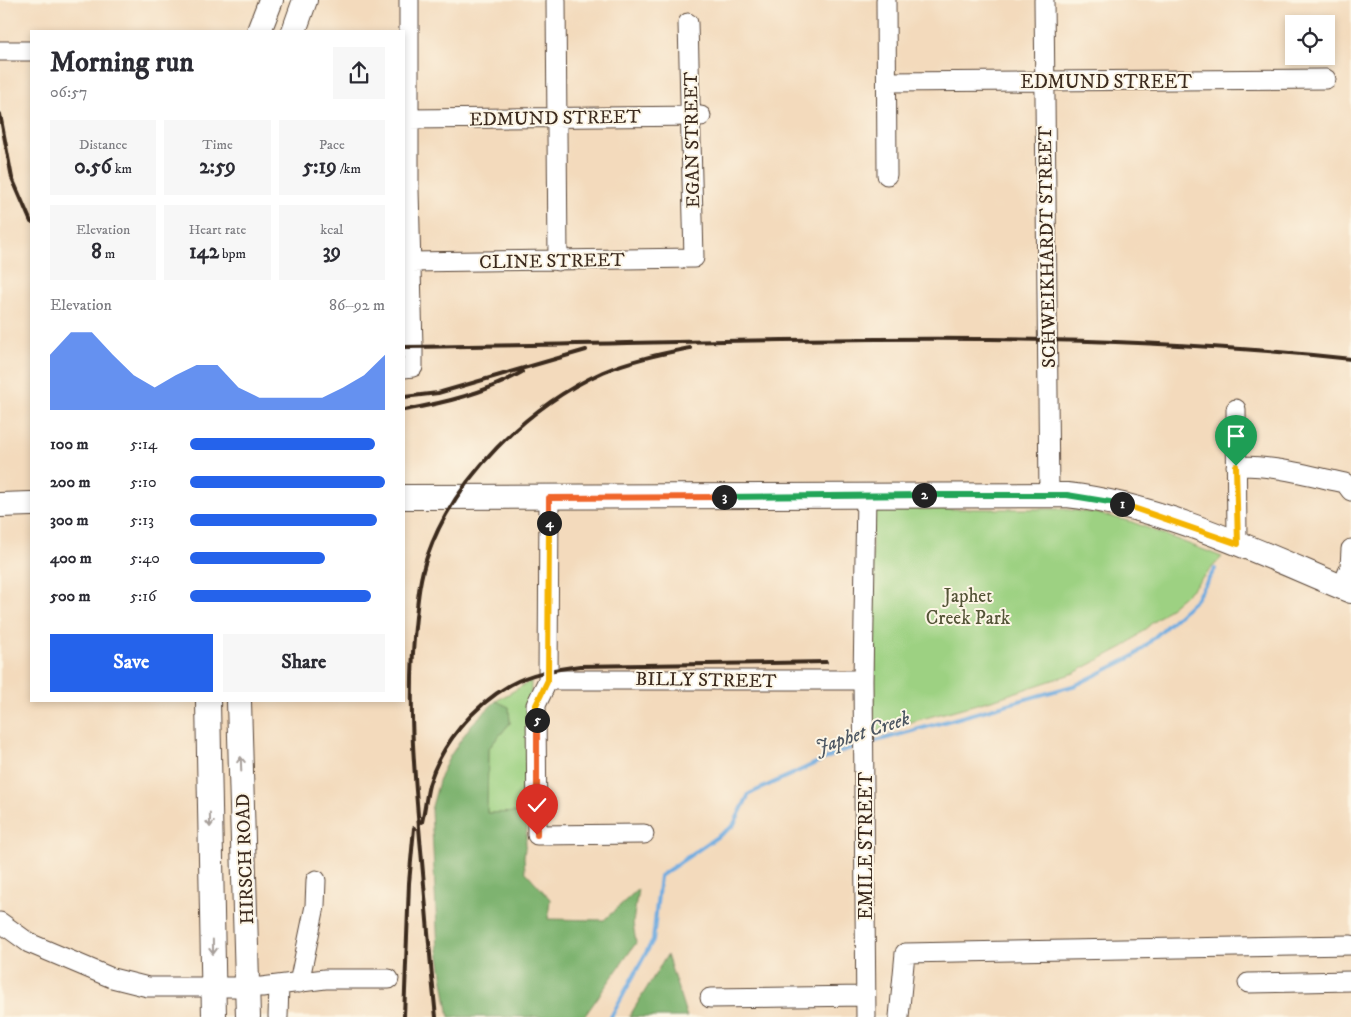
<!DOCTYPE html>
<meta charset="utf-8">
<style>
:root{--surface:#fff;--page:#f7f7f7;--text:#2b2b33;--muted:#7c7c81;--accent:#2563eb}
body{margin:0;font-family:"IM FELL DW Pica",serif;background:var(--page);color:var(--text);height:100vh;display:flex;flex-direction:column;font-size:19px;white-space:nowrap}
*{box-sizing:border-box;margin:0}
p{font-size:16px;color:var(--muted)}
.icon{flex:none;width:28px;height:28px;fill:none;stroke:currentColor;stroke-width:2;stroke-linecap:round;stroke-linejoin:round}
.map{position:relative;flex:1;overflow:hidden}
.details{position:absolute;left:30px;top:30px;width:375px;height:672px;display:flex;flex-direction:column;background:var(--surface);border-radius:0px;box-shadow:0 2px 8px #0003}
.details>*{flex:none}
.controls{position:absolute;left:1285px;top:15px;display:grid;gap:10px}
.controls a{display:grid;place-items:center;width:50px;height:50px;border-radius:0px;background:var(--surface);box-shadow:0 2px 8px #0003;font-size:25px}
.pin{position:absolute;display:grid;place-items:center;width:42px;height:42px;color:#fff;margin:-51px -21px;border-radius:50% 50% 50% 0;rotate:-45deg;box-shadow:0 0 5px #0007}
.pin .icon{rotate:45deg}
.km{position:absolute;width:25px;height:25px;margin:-12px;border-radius:50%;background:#222;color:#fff;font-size:14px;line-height:25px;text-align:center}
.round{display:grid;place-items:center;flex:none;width:52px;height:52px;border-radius:0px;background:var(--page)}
.headline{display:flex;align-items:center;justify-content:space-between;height:85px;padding:0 20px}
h1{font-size:28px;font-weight:700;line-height:38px}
.stats{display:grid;grid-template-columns:repeat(3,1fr);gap:8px;height:85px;padding:5px 20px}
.stats div{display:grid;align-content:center;border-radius:0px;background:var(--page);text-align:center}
.stats b{font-size:21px;font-weight:700}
.stats small{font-size:14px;font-weight:400}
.stats p{font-size:14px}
.chart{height:140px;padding:10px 20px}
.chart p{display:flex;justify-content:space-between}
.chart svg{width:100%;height:90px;margin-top:5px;fill:var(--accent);opacity:.7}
.primary-button{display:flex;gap:10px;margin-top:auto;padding:10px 20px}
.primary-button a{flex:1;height:58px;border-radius:0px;background:var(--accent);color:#fff;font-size:20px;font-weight:700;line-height:58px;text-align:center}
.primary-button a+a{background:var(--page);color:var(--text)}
ul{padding:0 20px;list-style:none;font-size:16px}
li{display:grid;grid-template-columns:80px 60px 1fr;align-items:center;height:38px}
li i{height:12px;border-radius:6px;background:var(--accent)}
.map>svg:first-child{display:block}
</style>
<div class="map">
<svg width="1351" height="1017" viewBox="0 0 1351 1017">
<rect width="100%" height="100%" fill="#fcf5e5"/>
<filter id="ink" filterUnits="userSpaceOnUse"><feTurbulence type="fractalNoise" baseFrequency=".02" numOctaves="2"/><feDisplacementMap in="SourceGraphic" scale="10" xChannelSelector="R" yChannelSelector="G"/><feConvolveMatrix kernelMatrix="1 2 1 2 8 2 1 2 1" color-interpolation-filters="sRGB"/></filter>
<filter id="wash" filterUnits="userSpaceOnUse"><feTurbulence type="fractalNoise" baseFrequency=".0096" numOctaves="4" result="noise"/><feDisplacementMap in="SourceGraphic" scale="20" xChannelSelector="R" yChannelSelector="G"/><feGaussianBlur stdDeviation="1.12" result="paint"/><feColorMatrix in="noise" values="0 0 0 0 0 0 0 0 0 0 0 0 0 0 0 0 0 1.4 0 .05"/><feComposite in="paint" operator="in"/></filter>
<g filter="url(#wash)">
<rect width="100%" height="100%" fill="#f3dabc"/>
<path fill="#9dd182" stroke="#6c7e50" d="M 872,509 L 1061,509 L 1096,513 L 1132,522 L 1222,557 L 1191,590 L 1125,646 L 1074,673 L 995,699 L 874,732 Z
M 531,681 L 529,812 L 487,813 L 488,749 L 510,723 L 509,708 L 496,701 Z"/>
<path fill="#7eb370" stroke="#5c6e47" d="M 496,701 L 509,707 L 510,723 L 488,749 L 487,813 L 529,812 L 524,857 L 525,871 L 550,899 L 548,919 L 604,920 L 638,889 L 633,923 L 636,943 L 584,1017 L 449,1017 L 438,950 L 431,810 L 441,774 L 450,756 L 471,725 Z
M 667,955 L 687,1017 L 629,1017 Z"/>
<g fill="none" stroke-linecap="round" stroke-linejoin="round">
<path stroke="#6eabe0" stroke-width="4" d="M 869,743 L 1076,685 L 1134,656 L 1196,599 L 1215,569
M 611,1017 L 653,940 L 660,876 L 733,826 L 749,794 L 842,751 L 857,746"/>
</g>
</g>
<g filter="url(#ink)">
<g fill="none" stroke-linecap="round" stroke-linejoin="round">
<defs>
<path id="minor" d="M 556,0 L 558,261
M 886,0 L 887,175
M 1044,0 L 1049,494
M 0,51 L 31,51
M 887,82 L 1326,79
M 408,119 L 701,116
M 411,262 L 694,258 L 688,23
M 404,368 L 413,367 L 413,347 L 409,190 L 409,0
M 1236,409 L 1237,544
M 1236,466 C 1273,465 1308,475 1345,483 L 1351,491
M 549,498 L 548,680 L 536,705 L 537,835 L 644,834
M 1342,587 L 1350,567 L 1351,549
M 548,680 L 863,680
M 0,922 L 29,943 L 112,978 L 148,987 L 262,987 L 325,979 L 389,979
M 299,983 L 315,906 L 316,880
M 1248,983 L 1351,981
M 710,998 L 865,996
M 278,1017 L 279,986
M 866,1017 L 863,680 L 866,495
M 899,1017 L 905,953 L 1351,945"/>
<path id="major" d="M 259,31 L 271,0
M 294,31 L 305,0
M 404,497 L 1067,495 C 1164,506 1260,553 1351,591
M 0,505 L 31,504
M 208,701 L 214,1017
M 239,701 L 248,1017"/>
</defs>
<use href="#minor" stroke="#574436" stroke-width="21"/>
<use href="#major" stroke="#574436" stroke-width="26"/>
<use href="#minor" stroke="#fff" stroke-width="19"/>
<use href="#major" stroke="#fff" stroke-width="24"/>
<path stroke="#3b2a1e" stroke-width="4" d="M 0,114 L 12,178 L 31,222
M 404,347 C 719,344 1037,324 1351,359
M 404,397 L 438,393 L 586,350
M 404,410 C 444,403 486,393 522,372
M 422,822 C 425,810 426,797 429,785 C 441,744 473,706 510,685 C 531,673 556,669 580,666 L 826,662
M 404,1017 L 409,883 L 414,828
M 436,1017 C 430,961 426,906 421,850 C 414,772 407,695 416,617 C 418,597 420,577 427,557 C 454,478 528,406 603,372 C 631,360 661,354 690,348"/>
</g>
<defs><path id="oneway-shaft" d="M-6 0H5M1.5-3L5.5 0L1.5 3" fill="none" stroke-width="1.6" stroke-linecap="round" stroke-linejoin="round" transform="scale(1.25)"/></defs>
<g stroke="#a79f9a">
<use href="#oneway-shaft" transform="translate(241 764) rotate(-92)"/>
<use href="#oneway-shaft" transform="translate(210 820) rotate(89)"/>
<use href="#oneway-shaft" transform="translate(213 947) rotate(89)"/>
</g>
</g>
<g fill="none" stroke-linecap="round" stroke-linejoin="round" filter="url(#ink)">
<defs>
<path id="split-1" d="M 1122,504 L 1238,544 L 1236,466"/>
<path id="split-2" d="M 924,495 L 1067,495 L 1122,504"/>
<path id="split-3" d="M 724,497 L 924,495"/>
<path id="split-4" d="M 549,523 L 549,498 L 724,497"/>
<path id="split-5" d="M 537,720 L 536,705 L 548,680 L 549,523"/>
<path id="split-6" d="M 537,720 L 537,835"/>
</defs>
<use href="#split-1" stroke="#fff" stroke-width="10"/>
<use href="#split-2" stroke="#fff" stroke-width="10"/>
<use href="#split-3" stroke="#fff" stroke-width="10"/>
<use href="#split-4" stroke="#fff" stroke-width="10"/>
<use href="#split-5" stroke="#fff" stroke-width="10"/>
<use href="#split-6" stroke="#fff" stroke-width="10"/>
<use href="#split-1" stroke="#f5b400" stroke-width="6"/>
<use href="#split-2" stroke="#22a559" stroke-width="6"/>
<use href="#split-3" stroke="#22a559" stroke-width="6"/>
<use href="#split-4" stroke="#f0652b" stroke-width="6"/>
<use href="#split-5" stroke="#f5b400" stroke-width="6"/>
<use href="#split-6" stroke="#f0652b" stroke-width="6"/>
</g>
<g text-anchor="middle" stroke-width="4" stroke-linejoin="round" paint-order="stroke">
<g font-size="19" fill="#3b2a1e" stroke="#fcf5e5">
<text x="1106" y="88">EDMUND STREET</text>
<text transform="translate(555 117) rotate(-1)" y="7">EDMUND STREET</text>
<text transform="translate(691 140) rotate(-91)" y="7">EGAN STREET</text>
<text transform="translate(1046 247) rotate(-91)" y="7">SCHWEIKHARDT STREET</text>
<text transform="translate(552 260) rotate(-1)" y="7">CLINE STREET</text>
<text transform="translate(706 679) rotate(1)" y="7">BILLY STREET</text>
<text transform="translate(865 846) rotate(-90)" y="7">EMILE STREET</text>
<text transform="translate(244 859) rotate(-92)" y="7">HIRSCH ROAD</text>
</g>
<g font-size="19" fill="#545437" stroke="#fcf5e5">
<text x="968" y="602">Japhet<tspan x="968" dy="22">Creek Park</tspan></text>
</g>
<g font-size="20" font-style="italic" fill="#4d5762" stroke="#fcf5e5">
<text transform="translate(862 732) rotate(-18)" y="7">Japhet Creek</text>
</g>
</g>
</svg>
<div class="controls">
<a><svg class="icon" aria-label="locate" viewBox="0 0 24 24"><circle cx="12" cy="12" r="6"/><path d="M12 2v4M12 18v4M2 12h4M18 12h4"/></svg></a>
</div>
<div class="pin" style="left:1236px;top:466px;background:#1e9e55"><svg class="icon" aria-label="arrive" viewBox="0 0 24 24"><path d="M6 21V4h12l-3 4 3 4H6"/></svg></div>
<div class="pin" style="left:537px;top:835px;background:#d93025"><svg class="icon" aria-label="check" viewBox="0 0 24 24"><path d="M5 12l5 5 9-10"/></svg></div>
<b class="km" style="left:1122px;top:504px">1</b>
<b class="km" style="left:924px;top:495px">2</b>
<b class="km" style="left:724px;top:497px">3</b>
<b class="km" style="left:549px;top:523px">4</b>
<b class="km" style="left:537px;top:720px">5</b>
<section class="details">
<div class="headline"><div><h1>Morning run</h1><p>06:57</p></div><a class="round"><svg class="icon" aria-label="share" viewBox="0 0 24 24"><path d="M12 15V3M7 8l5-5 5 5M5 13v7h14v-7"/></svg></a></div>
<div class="stats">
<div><p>Distance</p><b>0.56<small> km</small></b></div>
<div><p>Time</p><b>2:59</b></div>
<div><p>Pace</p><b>5:19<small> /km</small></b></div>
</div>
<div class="stats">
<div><p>Elevation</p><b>8<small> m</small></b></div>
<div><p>Heart rate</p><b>142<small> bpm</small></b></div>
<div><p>kcal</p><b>39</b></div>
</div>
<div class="chart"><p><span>Elevation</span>86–92 m</p>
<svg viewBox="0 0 160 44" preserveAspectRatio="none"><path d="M0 44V17L10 6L20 6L30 17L40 27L50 33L60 27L70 22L80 22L90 33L100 38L110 38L120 38L130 38L140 33L150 27L160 17V44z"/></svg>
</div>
<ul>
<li><b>100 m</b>5:14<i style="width:95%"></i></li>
<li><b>200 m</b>5:10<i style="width:100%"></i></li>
<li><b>300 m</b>5:13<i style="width:96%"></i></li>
<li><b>400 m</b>5:40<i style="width:69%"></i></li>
<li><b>500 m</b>5:16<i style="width:93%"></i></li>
</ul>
<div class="primary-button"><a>Save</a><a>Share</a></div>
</section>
</div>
